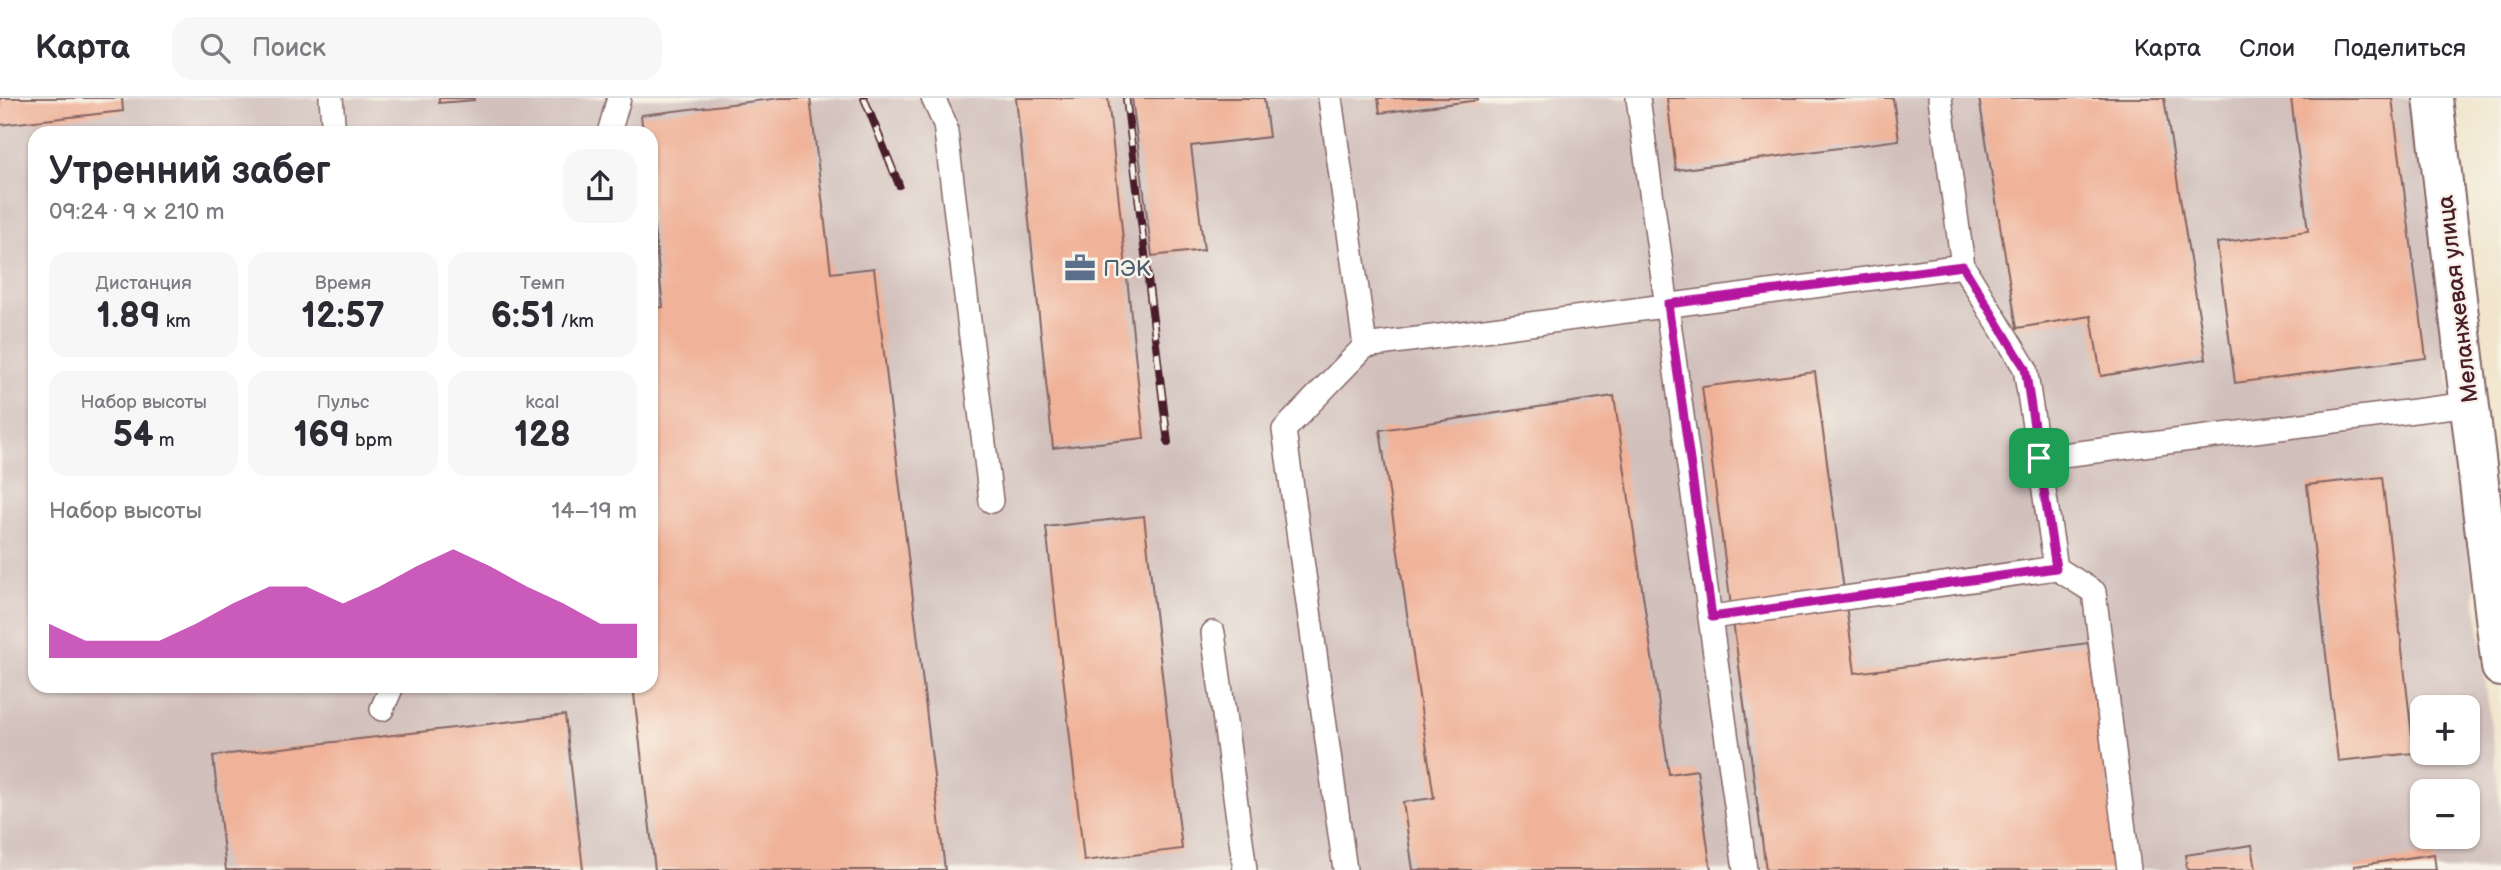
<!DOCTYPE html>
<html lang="ru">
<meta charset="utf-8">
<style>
:root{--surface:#fff;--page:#f7f7f7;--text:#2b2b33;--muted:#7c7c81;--line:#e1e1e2;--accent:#b5179e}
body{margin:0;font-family:"Balsamiq Sans",sans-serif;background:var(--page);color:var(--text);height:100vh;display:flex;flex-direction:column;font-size:26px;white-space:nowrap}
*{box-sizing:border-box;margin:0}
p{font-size:23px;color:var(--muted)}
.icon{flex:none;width:38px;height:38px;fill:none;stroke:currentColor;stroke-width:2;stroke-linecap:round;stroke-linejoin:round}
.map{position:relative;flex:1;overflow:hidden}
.side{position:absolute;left:28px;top:28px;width:630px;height:567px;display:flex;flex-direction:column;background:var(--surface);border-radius:21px;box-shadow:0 2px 5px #0004}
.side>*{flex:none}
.controls{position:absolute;left:2410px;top:597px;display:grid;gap:14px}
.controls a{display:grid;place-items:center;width:70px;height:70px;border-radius:14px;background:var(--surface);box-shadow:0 2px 5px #0004;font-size:35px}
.pin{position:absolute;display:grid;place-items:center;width:60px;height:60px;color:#fff;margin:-30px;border-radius:14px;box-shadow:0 4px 10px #0006}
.round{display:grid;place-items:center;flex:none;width:74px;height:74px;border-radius:21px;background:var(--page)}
.head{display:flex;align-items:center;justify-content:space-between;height:119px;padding:0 21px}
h1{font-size:38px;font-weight:700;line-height:52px}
.figures{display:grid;grid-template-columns:repeat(3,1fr);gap:10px;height:119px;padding:7px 21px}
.figures div{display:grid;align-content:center;border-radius:18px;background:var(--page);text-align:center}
.figures b{font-size:35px;font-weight:700}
.figures small{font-size:19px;font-weight:400}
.figures p{font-size:19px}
.chart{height:196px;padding:14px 21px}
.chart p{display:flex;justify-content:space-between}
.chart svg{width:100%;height:126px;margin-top:7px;fill:var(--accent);opacity:.7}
header{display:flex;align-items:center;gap:42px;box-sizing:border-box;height:98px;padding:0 35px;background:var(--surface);border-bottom:2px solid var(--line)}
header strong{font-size:33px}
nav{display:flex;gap:38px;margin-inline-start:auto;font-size:24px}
.search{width:490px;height:63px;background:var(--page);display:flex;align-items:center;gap:18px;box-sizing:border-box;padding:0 24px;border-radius:21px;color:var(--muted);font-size:26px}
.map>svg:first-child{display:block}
</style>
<header>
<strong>Карта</strong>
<div class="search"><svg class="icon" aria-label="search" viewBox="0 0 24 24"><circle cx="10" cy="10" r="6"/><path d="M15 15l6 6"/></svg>Поиск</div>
<nav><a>Карта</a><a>Слои</a><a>Поделиться</a></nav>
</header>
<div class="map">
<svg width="2501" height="772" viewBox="0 0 2501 772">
<rect width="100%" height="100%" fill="#f7f3e8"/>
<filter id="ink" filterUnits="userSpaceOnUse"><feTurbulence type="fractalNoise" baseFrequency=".0143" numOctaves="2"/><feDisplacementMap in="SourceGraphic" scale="14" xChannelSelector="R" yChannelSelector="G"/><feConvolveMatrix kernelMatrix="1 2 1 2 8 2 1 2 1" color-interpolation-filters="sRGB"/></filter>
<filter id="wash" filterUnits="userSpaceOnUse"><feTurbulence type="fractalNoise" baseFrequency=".00686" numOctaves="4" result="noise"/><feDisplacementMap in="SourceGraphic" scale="28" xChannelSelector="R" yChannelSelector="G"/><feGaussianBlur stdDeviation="1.57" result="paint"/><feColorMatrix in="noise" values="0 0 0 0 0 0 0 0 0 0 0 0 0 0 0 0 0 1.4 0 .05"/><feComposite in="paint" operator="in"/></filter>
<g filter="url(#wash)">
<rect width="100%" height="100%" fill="#f1e6cd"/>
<path fill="#d1c0bc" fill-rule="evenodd" d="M 0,0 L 2415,0 L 2501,712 L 2501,772 L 0,772 ZM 35,35 L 651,35 L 651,588 L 35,588 ZM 2422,609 L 2468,609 L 2468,654 L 2422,654 ZM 2422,693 L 2468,693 L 2468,738 L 2422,738 Z"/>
<g id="blocks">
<path fill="#f0b299" d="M 0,0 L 122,0 L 123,13 L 0,27 Z
M 439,0 L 474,0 L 474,2 L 439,5 Z
M 780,0 L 810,0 L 831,175 L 874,170 L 945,772 L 655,772 L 633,588 L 651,588 L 651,211 L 663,209 L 651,104 L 651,35 L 643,35 L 641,17 Z
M 1016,0 L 1108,0 L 1144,340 L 1053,350 Z
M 1132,0 L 1264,0 L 1269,39 L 1191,48 L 1204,152 L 1152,158 Z
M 1378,0 L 1478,0 L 1478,2 L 1380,15 Z
M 1667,0 L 1893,0 L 1899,42 L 1676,72 Z
M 1979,0 L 2164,0 L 2206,261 L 2101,278 L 2091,218 L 2017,230 Z
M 2291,0 L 2392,0 L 2426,260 L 2235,285 L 2217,145 L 2308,133 Z
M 1815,274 L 1855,575 L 2088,545 L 2118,772 L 1766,772 L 1702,289 Z
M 1614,298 L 1669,676 L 1697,672 L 1711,772 L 1413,772 L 1403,704 L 1434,700 L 1380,332 Z
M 2382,379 L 2414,655 L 2338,663 L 2307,387 Z
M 1144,418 L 1182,751 L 1084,763 L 1046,429 Z
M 565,617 L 583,772 L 226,772 L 213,658 Z
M 2252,747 L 2256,772 L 2187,772 L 2185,757 Z
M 2434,756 L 2436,772 L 2355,772 L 2354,768 Z"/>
</g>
</g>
<g filter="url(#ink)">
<use href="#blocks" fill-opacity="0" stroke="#846564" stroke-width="2"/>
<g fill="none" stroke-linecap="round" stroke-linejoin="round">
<defs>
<path id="lane" d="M 331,0 L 334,35
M 933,0 L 945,26 L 991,403
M 1330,0 L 1365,248 L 1284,332 L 1345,772
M 1638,0 L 1745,772
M 609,35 L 619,0
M 1365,248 L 1963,168 L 1940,0
M 2039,360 L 2470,306
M 2056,470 L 2094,494 L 2129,772
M 1712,519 L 2056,470 L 2025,270 L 1963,168
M 1213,535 L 1245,772
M 382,611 L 392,588"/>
<path id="street" d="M 2433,0 L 2501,569"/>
</defs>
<use href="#lane" stroke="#846564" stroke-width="26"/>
<use href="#street" stroke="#846564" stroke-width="42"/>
<use href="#lane" stroke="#fff" stroke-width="23"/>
<use href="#street" stroke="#fff" stroke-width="38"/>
<defs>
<path id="rail" d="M 864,0 L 899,87
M 1126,0 L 1168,345"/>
</defs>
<use href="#rail" stroke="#4a1f2b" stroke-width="8"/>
<use href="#rail" stroke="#f7f3e8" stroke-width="5" stroke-dasharray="16" stroke-linecap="butt"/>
</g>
</g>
<g fill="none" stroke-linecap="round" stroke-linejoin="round" filter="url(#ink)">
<defs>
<path id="route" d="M 1963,168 L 2025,270 L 2056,470 L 1712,519 L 1668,206 Z"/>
</defs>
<use href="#route" stroke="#fff" stroke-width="14"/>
<use href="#route" stroke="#b5179e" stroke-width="9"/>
</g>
<defs>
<symbol id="office-bare" viewBox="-9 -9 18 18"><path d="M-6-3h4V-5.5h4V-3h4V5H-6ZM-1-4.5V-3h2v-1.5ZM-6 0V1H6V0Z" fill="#5c6f8a" stroke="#f7f3e8" stroke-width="2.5" paint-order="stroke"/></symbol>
</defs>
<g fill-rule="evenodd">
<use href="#office-bare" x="1058" y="148" width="44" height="44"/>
</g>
<g text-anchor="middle" stroke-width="5" stroke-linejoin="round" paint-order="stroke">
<g font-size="23" fill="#4e5e75" stroke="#f7f3e8" text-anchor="start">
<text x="1103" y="178">ПЭК</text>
</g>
<g font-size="23" fill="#4a1f2b" stroke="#f7f3e8">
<text transform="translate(2457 201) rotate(-97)" y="8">Меланжевая улица</text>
</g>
</g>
</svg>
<div class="controls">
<a>+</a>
<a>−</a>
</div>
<div class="pin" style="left:2039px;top:360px;background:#1e9e55"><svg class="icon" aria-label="arrive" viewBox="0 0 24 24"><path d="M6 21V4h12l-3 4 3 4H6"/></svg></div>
<section class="side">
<div class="head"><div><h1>Утренний забег</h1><p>09:24 · 9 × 210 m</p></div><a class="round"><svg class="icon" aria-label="share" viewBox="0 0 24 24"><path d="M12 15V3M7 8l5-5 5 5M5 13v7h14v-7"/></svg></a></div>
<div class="figures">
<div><p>Дистанция</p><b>1.89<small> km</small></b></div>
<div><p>Время</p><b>12:57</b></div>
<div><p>Темп</p><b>6:51<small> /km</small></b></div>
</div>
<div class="figures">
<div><p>Набор высоты</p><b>54<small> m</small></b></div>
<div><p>Пульс</p><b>169<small> bpm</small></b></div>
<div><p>kcal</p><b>128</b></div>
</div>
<div class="chart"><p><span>Набор высоты</span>14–19 m</p>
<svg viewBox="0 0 160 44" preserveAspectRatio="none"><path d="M0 44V32L10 38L20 38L30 38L40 32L50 25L60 19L70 19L80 25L90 19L100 12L110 6L120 12L130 19L140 25L150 32L160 32V44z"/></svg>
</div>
</section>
</div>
